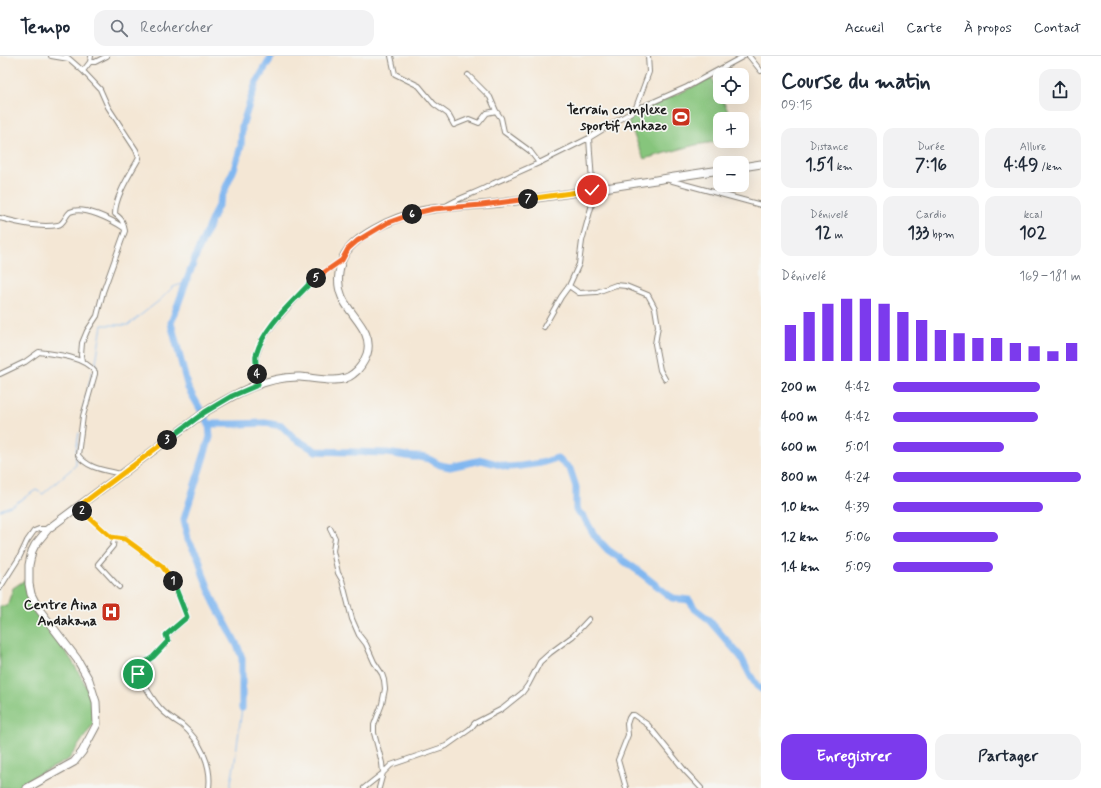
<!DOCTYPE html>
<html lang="fr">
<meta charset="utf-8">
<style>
:root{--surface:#fff;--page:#f2f2f3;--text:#1f2937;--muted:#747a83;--line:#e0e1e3;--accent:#7c3aed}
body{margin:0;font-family:Mynerve,sans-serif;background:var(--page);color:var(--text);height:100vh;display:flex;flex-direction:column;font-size:15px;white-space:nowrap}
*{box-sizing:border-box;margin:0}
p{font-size:13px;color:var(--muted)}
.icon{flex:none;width:22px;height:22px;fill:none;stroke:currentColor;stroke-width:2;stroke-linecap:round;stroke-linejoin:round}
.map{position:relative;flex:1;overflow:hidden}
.panel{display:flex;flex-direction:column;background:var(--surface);width:340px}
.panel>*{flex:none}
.fabs{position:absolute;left:713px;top:12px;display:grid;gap:8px}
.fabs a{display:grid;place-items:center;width:36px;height:36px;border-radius:8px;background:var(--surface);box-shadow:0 4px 16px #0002;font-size:20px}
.pin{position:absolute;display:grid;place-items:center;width:34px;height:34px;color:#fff;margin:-17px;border:2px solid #fff;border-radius:50%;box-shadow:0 1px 4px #0007}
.km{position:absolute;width:20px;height:20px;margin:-10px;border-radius:50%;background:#222;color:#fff;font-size:11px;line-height:20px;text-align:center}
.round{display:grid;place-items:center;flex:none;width:42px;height:42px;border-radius:12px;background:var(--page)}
.headline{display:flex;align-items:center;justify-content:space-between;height:68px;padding:0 20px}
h1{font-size:22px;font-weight:700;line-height:30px}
.figures{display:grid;grid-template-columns:repeat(3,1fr);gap:6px;height:68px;padding:4px 20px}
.figures div{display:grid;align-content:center;border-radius:10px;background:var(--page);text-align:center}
.figures b{font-size:17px;font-weight:700}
.figures small{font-size:11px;font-weight:400}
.figures p{font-size:11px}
.chart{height:112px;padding:8px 20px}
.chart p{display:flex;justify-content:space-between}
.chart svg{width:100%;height:72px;margin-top:4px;stroke:var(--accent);stroke-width:6}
.action{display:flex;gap:8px;margin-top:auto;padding:8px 20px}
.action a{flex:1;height:46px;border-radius:12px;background:var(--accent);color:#fff;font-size:16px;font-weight:700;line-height:46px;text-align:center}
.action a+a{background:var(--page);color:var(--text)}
ul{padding:0 20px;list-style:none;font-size:13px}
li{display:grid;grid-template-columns:64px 48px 1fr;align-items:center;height:30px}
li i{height:10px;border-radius:5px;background:var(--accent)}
header{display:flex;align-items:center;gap:24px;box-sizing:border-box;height:56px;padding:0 20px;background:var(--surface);border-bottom:1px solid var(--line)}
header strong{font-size:19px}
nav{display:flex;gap:22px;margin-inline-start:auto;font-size:14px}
.search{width:280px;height:36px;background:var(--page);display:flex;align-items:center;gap:10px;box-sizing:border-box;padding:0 14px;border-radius:12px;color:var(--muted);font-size:15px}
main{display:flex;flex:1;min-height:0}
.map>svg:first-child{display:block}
</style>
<header>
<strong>Tempo</strong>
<div class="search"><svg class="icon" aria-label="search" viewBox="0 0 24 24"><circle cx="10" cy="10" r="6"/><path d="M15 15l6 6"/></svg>Rechercher</div>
<nav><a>Accueil</a><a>Carte</a><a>À propos</a><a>Contact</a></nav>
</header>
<main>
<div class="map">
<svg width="761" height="732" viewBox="0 0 761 732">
<rect width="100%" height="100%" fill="#f6f6f2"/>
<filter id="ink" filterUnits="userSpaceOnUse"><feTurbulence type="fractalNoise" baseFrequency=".025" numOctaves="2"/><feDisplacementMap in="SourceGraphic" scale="8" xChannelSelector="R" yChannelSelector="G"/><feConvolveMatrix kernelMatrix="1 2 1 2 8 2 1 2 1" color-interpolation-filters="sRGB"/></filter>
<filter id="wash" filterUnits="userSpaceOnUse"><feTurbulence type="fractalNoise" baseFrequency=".012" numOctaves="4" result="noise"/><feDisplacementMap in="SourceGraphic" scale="16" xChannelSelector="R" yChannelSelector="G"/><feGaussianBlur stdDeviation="0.9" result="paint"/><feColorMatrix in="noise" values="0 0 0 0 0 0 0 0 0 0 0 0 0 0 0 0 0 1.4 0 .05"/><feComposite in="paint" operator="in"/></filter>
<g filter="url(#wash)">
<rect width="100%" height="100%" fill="#f4e7d5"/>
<path fill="#86c57c" stroke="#51704c" d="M 712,22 L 720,38 L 720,41 L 721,41 L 732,63 L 720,63 L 720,85 L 721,85 L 695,89 L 644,103 L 628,65 L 634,58 Z
M 25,524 L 30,538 L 45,565 L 72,605 L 84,626 L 93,647 L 94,667 L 69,703 L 54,711 L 34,720 L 16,732 L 0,732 L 0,550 L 7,550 L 13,532 Z"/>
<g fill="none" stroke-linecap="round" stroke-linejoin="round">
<path stroke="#81b7f0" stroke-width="1" d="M 95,312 L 97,311 L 96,306 L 102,269 L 128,269 L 160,244 L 173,231 L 185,227
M 82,358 L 92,316
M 76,395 L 79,377
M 0,454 L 13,449 L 36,434 L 43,438 L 76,409 L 76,398
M 230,732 L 235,705 L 242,652"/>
<path stroke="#81b7f0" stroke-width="7" d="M 209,368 L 237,368 L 265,367 L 282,370 L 294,382 L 316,395 L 387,397 L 413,401 L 420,401 L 429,403 L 440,409 L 450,411 L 482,404 L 508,411 L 521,410 L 541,407 L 557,402 L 570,413 L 576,431 L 576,454 L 583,460 L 595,480 L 608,494 L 637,514 L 672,542 L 689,544 L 695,553 L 707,562 L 741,601 L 750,619 L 757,630 L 761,633
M 242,652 L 242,602 L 237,589 L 214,546 L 203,518 L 199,503 L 188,484 L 184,463 L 210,381 L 209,368 L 188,332 L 171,267 L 197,197 L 234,113 L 241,90 L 242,70 L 256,27 L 272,0"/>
</g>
</g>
<g filter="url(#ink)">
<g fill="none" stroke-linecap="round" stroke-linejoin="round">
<defs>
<path id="minor" d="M 51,0 L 69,3
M 66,0 L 83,15 L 100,33 L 108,51 L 136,94 L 139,102 C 131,117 115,140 115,158 C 123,164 123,166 125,175 L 103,236 L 97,260 L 87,275 L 82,287 L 81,299 L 82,305
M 391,0 L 395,18 L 419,30 L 434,48 L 448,58 L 454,69 L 469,63 L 479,67 L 487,57 L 496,55
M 749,0 L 761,15
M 90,6 L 95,6 L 107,0
M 83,15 L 90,6 L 91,0
M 468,19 L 490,41 L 496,55 L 501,62 L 504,76 L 530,95 L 539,107
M 635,54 L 687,31 L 744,0
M 669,124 L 761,149
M 446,150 C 461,140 479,137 494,127 L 539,107 L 589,82 L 635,54 L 649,16 L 648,0
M 0,162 C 19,167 38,172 58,169 C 64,168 65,160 70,156 C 83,149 112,164 124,172
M 569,230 L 579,237 L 597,236 L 616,229 L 626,230 L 648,239 L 655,252 L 658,270 L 655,288 L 660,314 L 665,323
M 544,271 L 561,241 L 569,230 L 579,208 L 582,185 L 592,148 L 592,126 L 589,82
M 0,318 L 25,306 L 39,296 C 56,298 85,301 95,316 L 95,318 L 83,360 L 78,399 C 88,413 105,414 121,418
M 258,329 L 256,301 L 262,284 L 274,267 L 312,225 L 342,204
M 78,451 L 111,481 L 125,483 L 162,510 L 173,524 L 187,561 L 167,579 L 168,585 L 153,601 L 141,609 L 139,612 L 138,618 C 145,629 151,642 160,652 C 166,659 174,664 182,669 C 200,684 212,709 209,732
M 330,472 L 335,482 L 333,495 L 338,517 L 342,524 L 352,563 L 359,579 L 366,588 L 374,606 L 382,618 L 384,624 L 385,633 L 382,648 L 374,669 L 374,677 L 382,707 L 383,717 L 379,732
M 114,482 L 113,490 L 98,508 L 119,531
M 0,532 L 19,502 L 27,485 L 34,475 L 39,473 L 48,473
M 364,732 L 383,717 L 391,709 L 446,690 L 470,673 L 475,667 L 502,653 L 522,637 L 528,629 L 540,606 L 550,597 L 573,580 L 589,563
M 626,732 L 618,704 L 628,679 L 627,668 L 629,662 L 631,659 L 634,659 L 648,669 L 686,716 L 701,732"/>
<path id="primary" d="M 742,111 L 761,108
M 27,732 L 74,706 L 82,696 L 97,668 L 96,646 L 89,624 L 77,603 L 38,552 L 31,538 L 29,528 L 29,509 L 32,495 L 35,489 L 48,473 L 205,356 C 233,339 265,320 300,321 C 316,322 340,329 353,318 C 360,313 364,306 367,298 C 374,275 350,260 342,241 C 337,229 338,219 341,207 C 348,180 396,161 421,155 C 447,149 474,151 500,147 C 573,138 647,125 720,114"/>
</defs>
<use href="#minor" stroke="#888278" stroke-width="6"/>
<use href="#primary" stroke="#888278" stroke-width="9"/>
<use href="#minor" stroke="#fff" stroke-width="4"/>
<use href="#primary" stroke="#fff" stroke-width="7"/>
</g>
</g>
<g fill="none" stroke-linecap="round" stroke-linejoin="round" filter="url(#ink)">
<defs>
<path id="split-1" d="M 138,618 L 139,612 L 141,609 L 153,601 L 168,585 L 166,579 L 187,561 L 173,525"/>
<path id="split-2" d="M 82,455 L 111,481 L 125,483 L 162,510 L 173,525"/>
<path id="split-3" d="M 82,455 L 78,451 L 167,384"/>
<path id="split-4" d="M 167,384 L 205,356 L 232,340 L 258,329 L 257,318"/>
<path id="split-5" d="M 257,318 C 257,312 255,305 256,299 C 264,270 292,247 312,225 L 316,222"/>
<path id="split-6" d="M 316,222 L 342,204 L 348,193 L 357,185 L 387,167 L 412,158"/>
<path id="split-7" d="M 412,158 L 433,153 L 482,149 L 528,143"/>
<path id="split-8" d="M 528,143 L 592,134"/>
</defs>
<use href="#split-1" stroke="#fff" stroke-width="8"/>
<use href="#split-2" stroke="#fff" stroke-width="8"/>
<use href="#split-3" stroke="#fff" stroke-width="8"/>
<use href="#split-4" stroke="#fff" stroke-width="8"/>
<use href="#split-5" stroke="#fff" stroke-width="8"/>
<use href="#split-6" stroke="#fff" stroke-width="8"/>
<use href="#split-7" stroke="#fff" stroke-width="8"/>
<use href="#split-8" stroke="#fff" stroke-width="8"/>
<use href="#split-1" stroke="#22a559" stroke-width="5"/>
<use href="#split-2" stroke="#f5b400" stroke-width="5"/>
<use href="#split-3" stroke="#f5b400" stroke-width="5"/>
<use href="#split-4" stroke="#22a559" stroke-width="5"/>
<use href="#split-5" stroke="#22a559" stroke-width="5"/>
<use href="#split-6" stroke="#f0652b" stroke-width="5"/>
<use href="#split-7" stroke="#f0652b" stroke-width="5"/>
<use href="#split-8" stroke="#f5b400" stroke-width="5"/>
</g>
<defs>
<symbol id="stadium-square" viewBox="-11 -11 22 22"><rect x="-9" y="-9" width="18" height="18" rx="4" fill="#c8321e" stroke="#f6f6f2"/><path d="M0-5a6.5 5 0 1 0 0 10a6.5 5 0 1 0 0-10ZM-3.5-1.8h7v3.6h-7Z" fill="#fff"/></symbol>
<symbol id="hospital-square" viewBox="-11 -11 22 22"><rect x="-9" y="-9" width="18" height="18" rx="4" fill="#c8321e" stroke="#f6f6f2"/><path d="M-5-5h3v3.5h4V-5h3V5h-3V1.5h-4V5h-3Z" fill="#fff"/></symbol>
</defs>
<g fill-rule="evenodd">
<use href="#stadium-square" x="670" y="50" width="22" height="22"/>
<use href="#hospital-square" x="100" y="545" width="22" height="22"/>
</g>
<g text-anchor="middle" stroke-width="3.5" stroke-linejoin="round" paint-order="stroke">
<g font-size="14" font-weight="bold" fill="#1c1c1c" stroke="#f6f6f2" text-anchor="end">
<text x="667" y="58">Terrain complexe<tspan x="667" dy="16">sportif Ankazo</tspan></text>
<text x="97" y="553">Centre Aina<tspan x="97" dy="16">Andakana</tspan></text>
</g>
</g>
</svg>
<div class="fabs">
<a><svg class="icon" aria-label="locate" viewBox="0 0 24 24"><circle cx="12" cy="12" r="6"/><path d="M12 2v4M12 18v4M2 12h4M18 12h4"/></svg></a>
<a>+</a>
<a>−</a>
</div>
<div class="pin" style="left:138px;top:618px;background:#1e9e55"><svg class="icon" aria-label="arrive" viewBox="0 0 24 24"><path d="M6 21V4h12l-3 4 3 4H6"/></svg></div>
<div class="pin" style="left:592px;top:134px;background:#d93025"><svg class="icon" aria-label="check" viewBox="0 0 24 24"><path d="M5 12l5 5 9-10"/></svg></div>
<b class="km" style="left:173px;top:525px">1</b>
<b class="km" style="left:82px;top:455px">2</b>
<b class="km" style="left:167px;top:384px">3</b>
<b class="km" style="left:257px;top:318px">4</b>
<b class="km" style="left:316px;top:222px">5</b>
<b class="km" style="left:412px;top:158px">6</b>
<b class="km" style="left:528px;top:143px">7</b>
</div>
<section class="panel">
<div class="headline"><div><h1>Course du matin</h1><p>09:15</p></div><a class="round"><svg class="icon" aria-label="share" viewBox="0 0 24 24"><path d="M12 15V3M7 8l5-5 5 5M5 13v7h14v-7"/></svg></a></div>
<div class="figures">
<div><p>Distance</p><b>1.51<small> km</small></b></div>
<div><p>Durée</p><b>7:16</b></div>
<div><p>Allure</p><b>4:49<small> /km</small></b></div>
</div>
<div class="figures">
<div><p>Dénivelé</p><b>12<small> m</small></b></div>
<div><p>Cardio</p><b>133<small> bpm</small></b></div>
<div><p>kcal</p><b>102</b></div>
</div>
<div class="chart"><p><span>Dénivelé</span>169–181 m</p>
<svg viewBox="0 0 160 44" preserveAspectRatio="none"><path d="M5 44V22M15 44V14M25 44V9M35 44V6M45 44V6M55 44V9M65 44V14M75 44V19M85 44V25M95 44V27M105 44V30M115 44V30M125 44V33M135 44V35M145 44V38M155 44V33"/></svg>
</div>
<ul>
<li><b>200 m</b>4:42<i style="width:78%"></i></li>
<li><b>400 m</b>4:42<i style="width:77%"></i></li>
<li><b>600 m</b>5:01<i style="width:59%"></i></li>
<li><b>800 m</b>4:24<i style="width:100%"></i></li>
<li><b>1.0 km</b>4:39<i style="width:80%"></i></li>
<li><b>1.2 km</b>5:06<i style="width:56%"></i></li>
<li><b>1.4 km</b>5:09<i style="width:53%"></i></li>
</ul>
<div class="action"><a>Enregistrer</a><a>Partager</a></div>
</section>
</main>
